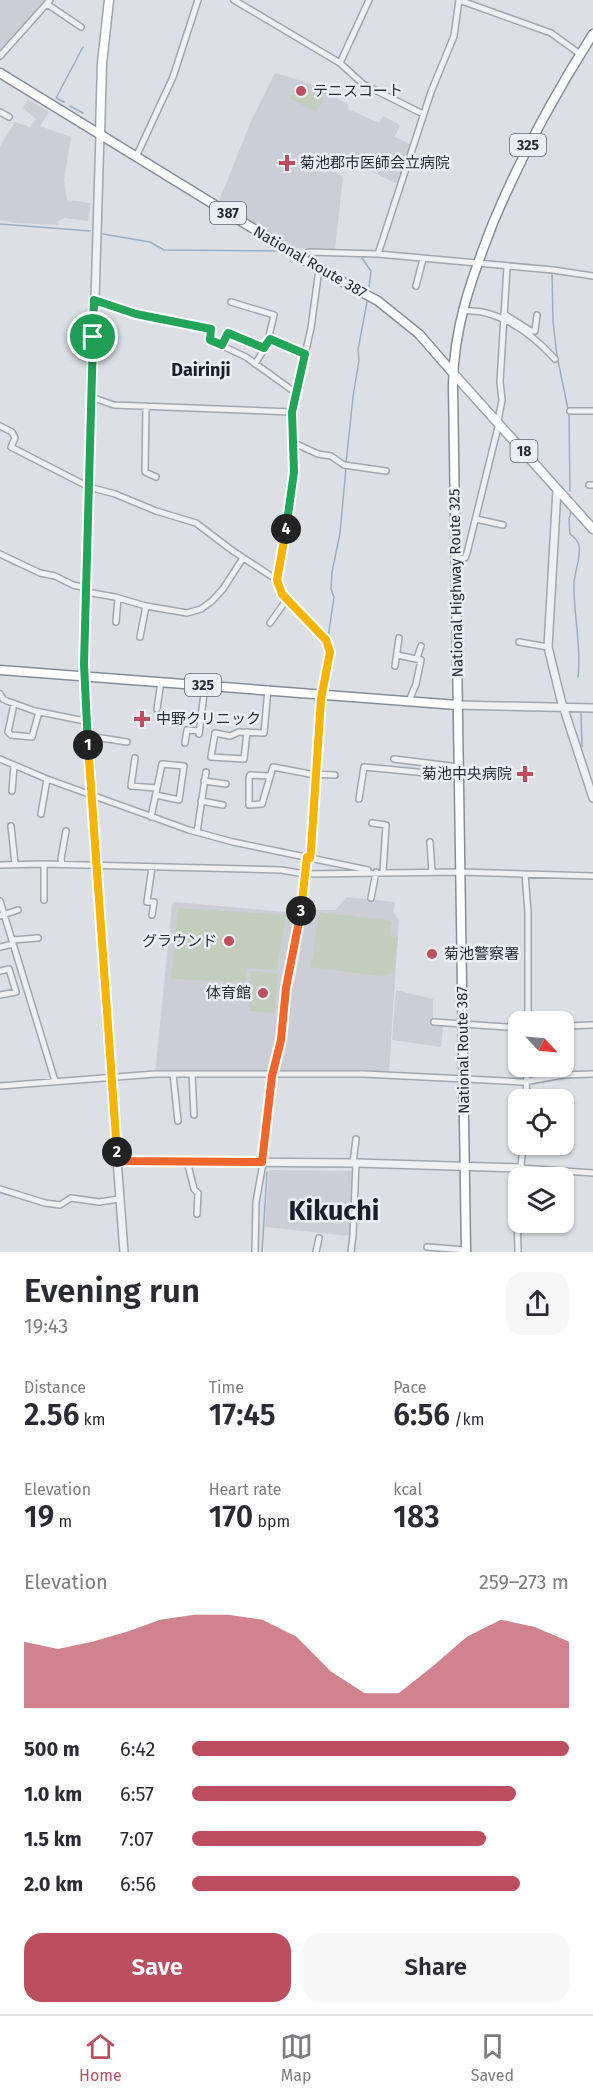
<!DOCTYPE html>
<meta charset="utf-8">
<style>
:root{--surface:#fff;--page:#f7f7f7;--text:#2b2b33;--muted:#7c7c81;--line:#e1e1e2;--accent:#bd4e5f}
body{margin:0;font-family:"Fira Sans","Noto Sans JP",sans-serif;background:var(--page);color:var(--text);height:100vh;display:flex;flex-direction:column;font-size:22px;white-space:nowrap}
*{box-sizing:border-box;margin:0}
p{font-size:20px;color:var(--muted)}
.icon{flex:none;width:33px;height:33px;fill:none;stroke:currentColor;stroke-width:2;stroke-linecap:round;stroke-linejoin:round}
.map{position:relative;height:1252px;overflow:hidden}
.sheet{display:flex;flex-direction:column;background:var(--surface);flex:1}
.sheet>*{flex:none}
.needle{width:39px;rotate:116deg}
.buttons{position:absolute;left:508px;top:1011px;display:grid;gap:12px}
.buttons a{display:grid;place-items:center;width:66px;height:66px;border-radius:12px;background:var(--surface);box-shadow:0 2px 4px #0004;font-size:30px}
.pin{position:absolute;display:grid;place-items:center;width:51px;height:51px;color:#fff;margin:-26px;border:3px solid #fff;border-radius:50%;box-shadow:0 2px 6px #0007}
.km{position:absolute;width:30px;height:30px;margin:-15px;border-radius:50%;background:#222;color:#fff;font-size:16px;line-height:30px;text-align:center}
.round{display:grid;place-items:center;flex:none;width:63px;height:63px;border-radius:18px;background:var(--page)}
.headline{display:flex;align-items:center;justify-content:space-between;height:102px;padding:0 24px}
h1{font-size:33px;font-weight:600;line-height:45px}
.stats{display:grid;grid-template-columns:repeat(3,1fr);gap:9px;height:102px;padding:6px 24px}
.stats div{display:grid;align-content:center}
.stats b{font-size:30px;font-weight:600}
.stats small{font-size:16px;font-weight:400}
.stats p{font-size:16px}
.chart{height:168px;padding:12px 24px}
.chart p{display:flex;justify-content:space-between}
.chart svg{width:100%;height:108px;margin-top:6px;fill:var(--accent);opacity:.7}
.button{display:flex;gap:12px;margin-top:auto;padding:12px 24px}
.button a{flex:1;height:69px;border-radius:18px;background:var(--accent);color:#fff;font-size:24px;font-weight:600;line-height:69px;text-align:center}
.button a+a{background:var(--page);color:var(--text)}
ul{padding:0 24px;list-style:none;font-size:20px}
li{display:grid;grid-template-columns:96px 72px 1fr;align-items:center;height:45px}
li i{height:15px;border-radius:8px;background:var(--accent)}
.tabs{display:flex;justify-content:space-around;align-items:center;height:84px;border-top:2px solid var(--line);background:var(--surface);font-size:16px;color:var(--muted)}
.tabs a{display:grid;justify-items:center;gap:3px}
.tabs .current{color:var(--accent)}
.map>svg:first-child{display:block}
</style>
<div class="map">
<svg width="593" height="1252" viewBox="0 0 593 1252">
<rect width="100%" height="100%" fill="#dce0e5"/>
<path fill="#cbcfd5" d="M 0,0 L 47,0 L 0,53 Z
M 275,73 L 312,84 L 349,105 L 348,109 L 379,123 L 383,116 L 400,125 L 395,137 L 412,145 L 398,184 L 341,158 L 335,172 L 343,177 L 335,249 L 295,248 L 219,201 L 251,121 Z
M 28,99 L 49,112 L 40,126 L 71,137 L 64,180 L 67,200 L 91,203 L 88,221 L 64,218 L 58,222 L 59,225 L 15,223 L 0,220 L 0,146 L 15,122 L 30,127 L 36,119 L 23,108 Z
M 346,897 L 395,902 L 393,912 L 399,920 L 389,1072 L 280,1070 L 287,1040 L 292,988 L 296,975 L 306,910 L 336,910 Z
M 175,902 L 296,913 L 283,984 L 276,1038 L 269,1070 L 155,1074 L 172,904 Z
M 396,990 L 433,999 L 433,1025 L 443,1026 L 441,1047 L 392,1040 Z
M 269,1170 L 352,1171 L 350,1236 L 265,1227 Z"/>
<path fill="#c2cdbe" d="M 297,84 L 324,99 L 316,112 L 289,98 Z
M 178,908 L 286,915 L 277,970 L 247,968 L 245,982 L 171,979 Z
M 319,912 L 392,921 L 390,936 L 398,937 L 394,972 L 382,976 L 311,967 Z
M 251,971 L 278,974 L 275,1013 L 249,1011 Z"/>
<g fill="none" stroke-linecap="round" stroke-linejoin="round">
<path stroke="#9baec1" stroke-width="1.5" d="M 64,102 L 56,98 L 83,47
M 70,106 L 83,113
M 0,224 L 90,231
M 103,234 L 150,242 L 164,250 L 276,251
M 362,258 L 371,271 L 369,288
M 568,275 L 552,273 L 553,321 L 557,356 L 569,414 L 570,491
M 346,463 L 353,397 L 359,360 L 358,350 L 367,302
M 571,512 L 569,519 L 570,534 C 574,537 578,540 579,545 C 581,558 575,570 574,583 C 573,614 582,646 578,677
M 328,638 L 334,597 L 331,589 L 332,572 L 340,533 L 346,468
M 581,713 L 582,747
M 532,1084 L 566,1077
M 268,1153 L 275,1087
M 0,1192 L 10,1195
M 262,1252 L 267,1172"/>
<defs>
<path id="minor" d="M 234,0 L 340,63 L 363,84 L 423,114
M 459,0 L 551,33 L 580,54
M 47,4 L 81,27
M 0,56 L 50,0
M 340,63 L 369,0
M 0,112 L 9,117
M 136,157 L 173,77 L 198,0
M 378,254 L 431,92 L 454,36 L 459,0
M 302,259 L 308,252 L 378,254 L 553,270 L 593,276
M 416,286 L 423,259
M 94,300 L 137,313 L 211,329 L 210,340 L 246,357 L 296,393
M 231,302 L 274,315 L 269,336 L 270,340 L 305,354
M 462,310 C 469,311 475,311 482,312 C 510,318 536,338 555,359
M 504,314 L 531,331 L 535,331 L 537,315
M 222,345 L 228,333 L 264,348
M 255,364 L 270,340
M 91,397 L 114,405 L 292,412
M 146,406 L 145,472 L 156,477
M 570,411 L 593,411
M 498,421 L 502,400 L 500,382 L 507,267
M 0,426 L 12,432 L 15,438 L 11,447 L 89,487 L 115,494 L 156,511 L 196,523 L 233,551 L 277,580
M 294,443 L 318,454 L 331,456 L 344,465 L 386,471
M 589,485 L 593,485
M 476,519 L 503,525
M 0,554 L 40,573 L 55,576 L 73,585 L 86,588
M 456,559 L 465,558 L 467,553 L 499,423
M 86,592 L 115,597 L 146,606 L 187,613 L 201,609 L 212,601 L 223,589 L 243,558
M 116,622 L 118,598
M 270,623 L 287,599
M 140,637 L 146,606
M 519,642 L 548,647
M 397,655 L 421,660 L 416,684 L 409,701
M 417,658 L 421,646
M 395,666 L 399,638
M 0,694 L 3,699 L 7,701 L 35,711 L 80,720 L 87,719
M 14,704 L 8,732 L 11,735 L 32,737 L 39,712
M 157,709 L 161,681
M 247,732 L 244,759 L 211,757 L 215,733 L 230,736 L 239,732 L 264,733 L 268,689
M 199,734 L 205,685
M 88,736 L 127,742
M 185,743 L 187,730 L 199,731
M 135,758 L 131,786 L 157,788
M 0,759 L 47,779 L 189,830 L 233,842 L 368,870
M 394,759 L 459,767
M 269,776 L 250,775 L 249,778 L 249,805 L 262,804 L 273,767 L 310,774 L 335,775
M 204,781 L 226,784
M 12,791 L 14,766
M 359,799 L 364,767 L 459,776
M 201,801 L 223,805
M 41,814 L 47,779
M 151,817 L 162,764 L 184,766 L 179,800 L 156,795
M 372,823 L 386,825 L 383,872
M 11,826 L 15,864
M 197,832 L 206,772
M 430,842 L 432,872
M 310,858 L 321,699 L 330,652 L 326,640 L 282,593 L 277,580 L 294,472 L 292,412 L 311,328 L 319,269
M 62,864 L 61,859 L 66,831
M 0,865 L 44,864 L 281,870 L 305,874 L 460,872 L 593,876
M 525,874 L 528,912 L 528,1022
M 371,898 L 376,872
M 44,900 L 44,864
M 0,901 L 55,1081
M 152,915 L 154,902 L 147,902 L 152,867
M 0,916 L 18,910
M 12,940 L 38,938
M 0,947 L 13,944
M 0,971 L 9,969 L 16,992 L 0,995
M 434,1022 L 519,1028
M 564,1026 L 593,1025
M 173,1074 L 178,1121
M 192,1074 L 194,1115
M 0,1086 L 155,1074 L 364,1074 L 523,1082 L 563,1075 L 593,1074
M 526,1100 L 527,1066
M 187,1161 L 194,1189 L 198,1193 L 197,1214
M 353,1163 L 356,1139
M 521,1168 L 593,1173
M 520,1178 L 523,1144
M 0,1189 L 45,1203 L 60,1205 L 71,1198 L 99,1202 L 119,1199
M 427,1247 L 466,1250
M 255,1252 L 256,1202 L 265,1152 L 272,1075 L 281,1040 L 286,988 L 303,897 L 307,857
M 316,1252 L 319,1238
M 351,1252 L 353,1235 L 356,1163
M 518,1252 L 517,1209 L 519,1191"/>
<path id="tertiary" d="M 100,134 L 84,664 L 107,1026 L 124,1252
M 557,489 L 548,647 L 561,700 L 593,798
M 457,705 L 593,708
M 117,1161 L 356,1163 L 521,1168"/>
<path id="primary" d="M 100,134 L 102,63 L 109,0
M 453,373 L 593,529"/>
<path id="trunk" d="M 0,73 L 319,269 L 378,301 L 419,334 L 453,373
M 0,670 L 457,705
M 466,1252 L 453,386 C 453,328 472,277 493,223 C 521,156 554,95 593,34"/>
</defs>
<use href="#minor" stroke="#a2a7ae" stroke-width="8"/>
<use href="#tertiary" stroke="#a2a7ae" stroke-width="10"/>
<use href="#primary" stroke="#9da4af" stroke-width="11"/>
<use href="#trunk" stroke="#868d99" stroke-width="11"/>
<use href="#minor" stroke="#eef0f3" stroke-width="5"/>
<use href="#tertiary" stroke="#eef0f3" stroke-width="7"/>
<use href="#primary" stroke="#fff" stroke-width="8"/>
<use href="#trunk" stroke="#fff" stroke-width="8"/>
</g>
<g fill="none" stroke-linecap="round" stroke-linejoin="round">
<defs>
<path id="split-1" d="M 88,745 L 84,664 L 93,337"/>
<path id="split-2" d="M 88,745 L 117,1152"/>
<path id="split-3" d="M 117,1152 L 117,1161 L 262,1162 L 272,1076 L 281,1040 L 286,988 L 301,911"/>
<path id="split-4" d="M 286,529 L 277,580 L 282,594 L 326,640 L 330,652 L 321,699 L 311,850 L 310,858 L 307,857 L 301,911"/>
<path id="split-5" d="M 93,337 L 94,300 L 136,314 L 211,329 L 210,340 L 222,345 L 228,333 L 264,348 L 270,339 L 305,354 L 292,412 L 294,472 L 286,529"/>
</defs>
<use href="#split-1" stroke="#fff" stroke-width="12"/>
<use href="#split-2" stroke="#fff" stroke-width="12"/>
<use href="#split-3" stroke="#fff" stroke-width="12"/>
<use href="#split-4" stroke="#fff" stroke-width="12"/>
<use href="#split-5" stroke="#fff" stroke-width="12"/>
<use href="#split-1" stroke="#22a559" stroke-width="8"/>
<use href="#split-2" stroke="#f5b400" stroke-width="8"/>
<use href="#split-3" stroke="#f0652b" stroke-width="8"/>
<use href="#split-4" stroke="#f5b400" stroke-width="8"/>
<use href="#split-5" stroke="#22a559" stroke-width="8"/>
</g>
<g fill="#bd4e5f" stroke="#ebeef3" stroke-width="2">
<circle cx="301" cy="91" r="6"/>
<path d="M284 154h6v6h6v6h-6v6h-6v-6h-6v-6h6z"/>
<path d="M139 710h6v6h6v6h-6v6h-6v-6h-6v-6h6z"/>
<path d="M522 765h6v6h6v6h-6v6h-6v-6h-6v-6h6z"/>
<circle cx="229" cy="941" r="6"/>
<circle cx="432" cy="954" r="6"/>
<circle cx="263" cy="993" r="6"/>
</g>
<g text-anchor="middle" stroke-width="5" stroke-linejoin="round" paint-order="stroke">
<g fill="#ebeef3" stroke="#626871" stroke-width="1.5">
<rect x="510" y="134" width="36" height="22" rx="4.5"/>
<rect x="210" y="202" width="36" height="22" rx="4.5"/>
<rect x="510.5" y="440" width="27" height="22" rx="4.5"/>
<rect x="185" y="674" width="36" height="22" rx="4.5"/>
</g>
<g font-size="14" font-weight="bold" fill="#282e39">
<text x="528" y="150">325</text>
<text x="228" y="218">387</text>
<text x="524" y="456">18</text>
<text x="203" y="690">325</text>
</g>
<g font-size="15" fill="#282e39" stroke="#ebeef3" text-anchor="start">
<text x="313" y="96">テニスコート</text>
<text x="300" y="168">菊池郡市医師会立病院</text>
<text x="156" y="724">中野クリニック</text>
<text x="512" y="779" text-anchor="end">菊池中央病院</text>
<text x="217" y="946" text-anchor="end">グラウンド</text>
<text x="444" y="959">菊池警察署</text>
<text x="251" y="998" text-anchor="end">体育館</text>
</g>
<g font-size="15" fill="#282e39" stroke="#ebeef3">
<text transform="translate(310 262) rotate(30)" y="5">National Route 387</text>
<text transform="translate(456 583) rotate(-91)" y="5">National Highway Route 325</text>
<text transform="translate(463 1050) rotate(-91)" y="5">National Route 387</text>
</g>
<g font-size="18" font-weight="bold" fill="#1a1f2a" stroke="#ebeef3">
<text x="201" y="376">Dairinji</text>
</g>
<g font-size="27" font-weight="bold" fill="#1a1f2a" stroke="#ebeef3">
<text x="334" y="1220">Kikuchi</text>
</g>
</g>
</svg>
<div class="buttons">
<a><svg class="needle" viewBox="-14 -14 28 28"><path d="M0-13l5 13h-10z" fill="#e53935"/><path d="M0 13l5-13h-10z" fill="#7c7c81"/></svg></a>
<a><svg class="icon" aria-label="locate" viewBox="0 0 24 24"><circle cx="12" cy="12" r="6"/><path d="M12 2v4M12 18v4M2 12h4M18 12h4"/></svg></a>
<a><svg class="icon" aria-label="layers" viewBox="0 0 24 24"><path d="M12 4l9 5-9 5-9-5zM3 14l9 5 9-5"/></svg></a>
</div>
<div class="pin" style="left:93px;top:337px;background:#1e9e55"><svg class="icon" aria-label="arrive" viewBox="0 0 24 24"><path d="M6 21V4h12l-3 4 3 4H6"/></svg></div>
<b class="km" style="left:88px;top:745px">1</b>
<b class="km" style="left:117px;top:1152px">2</b>
<b class="km" style="left:301px;top:911px">3</b>
<b class="km" style="left:286px;top:529px">4</b>
</div>
<section class="sheet">
<div class="headline"><div><h1>Evening run</h1><p>19:43</p></div><a class="round"><svg class="icon" aria-label="share" viewBox="0 0 24 24"><path d="M12 15V3M7 8l5-5 5 5M5 13v7h14v-7"/></svg></a></div>
<div class="stats">
<div><p>Distance</p><b>2.56<small> km</small></b></div>
<div><p>Time</p><b>17:45</b></div>
<div><p>Pace</p><b>6:56<small> /km</small></b></div>
</div>
<div class="stats">
<div><p>Elevation</p><b>19<small> m</small></b></div>
<div><p>Heart rate</p><b>170<small> bpm</small></b></div>
<div><p>kcal</p><b>183</b></div>
</div>
<div class="chart"><p><span>Elevation</span>259–273 m</p>
<svg viewBox="0 0 160 44" preserveAspectRatio="none"><path d="M0 44V17L10 20L20 17L30 13L40 8L50 6L60 6L70 8L80 15L90 29L100 38L110 38L120 27L130 15L140 8L150 11L160 17V44z"/></svg>
</div>
<ul>
<li><b>500 m</b>6:42<i style="width:100%"></i></li>
<li><b>1.0 km</b>6:57<i style="width:86%"></i></li>
<li><b>1.5 km</b>7:07<i style="width:78%"></i></li>
<li><b>2.0 km</b>6:56<i style="width:87%"></i></li>
</ul>
<div class="button"><a>Save</a><a>Share</a></div>
</section>
<nav class="tabs">
<a class="current"><svg class="icon" aria-label="home" viewBox="0 0 24 24"><path d="M3 11l9-7 9 7M6 9v11h12V9"/></svg>Home</a>
<a><svg class="icon" aria-label="map" viewBox="0 0 24 24"><path d="M3 6l6-2 6 2 6-2v14l-6 2-6-2-6 2zM9 4v14M15 6v14"/></svg>Map</a>
<a><svg class="icon" aria-label="saved" viewBox="0 0 24 24"><path d="M7 4h10v16l-5-4-5 4z"/></svg>Saved</a>
</nav>
